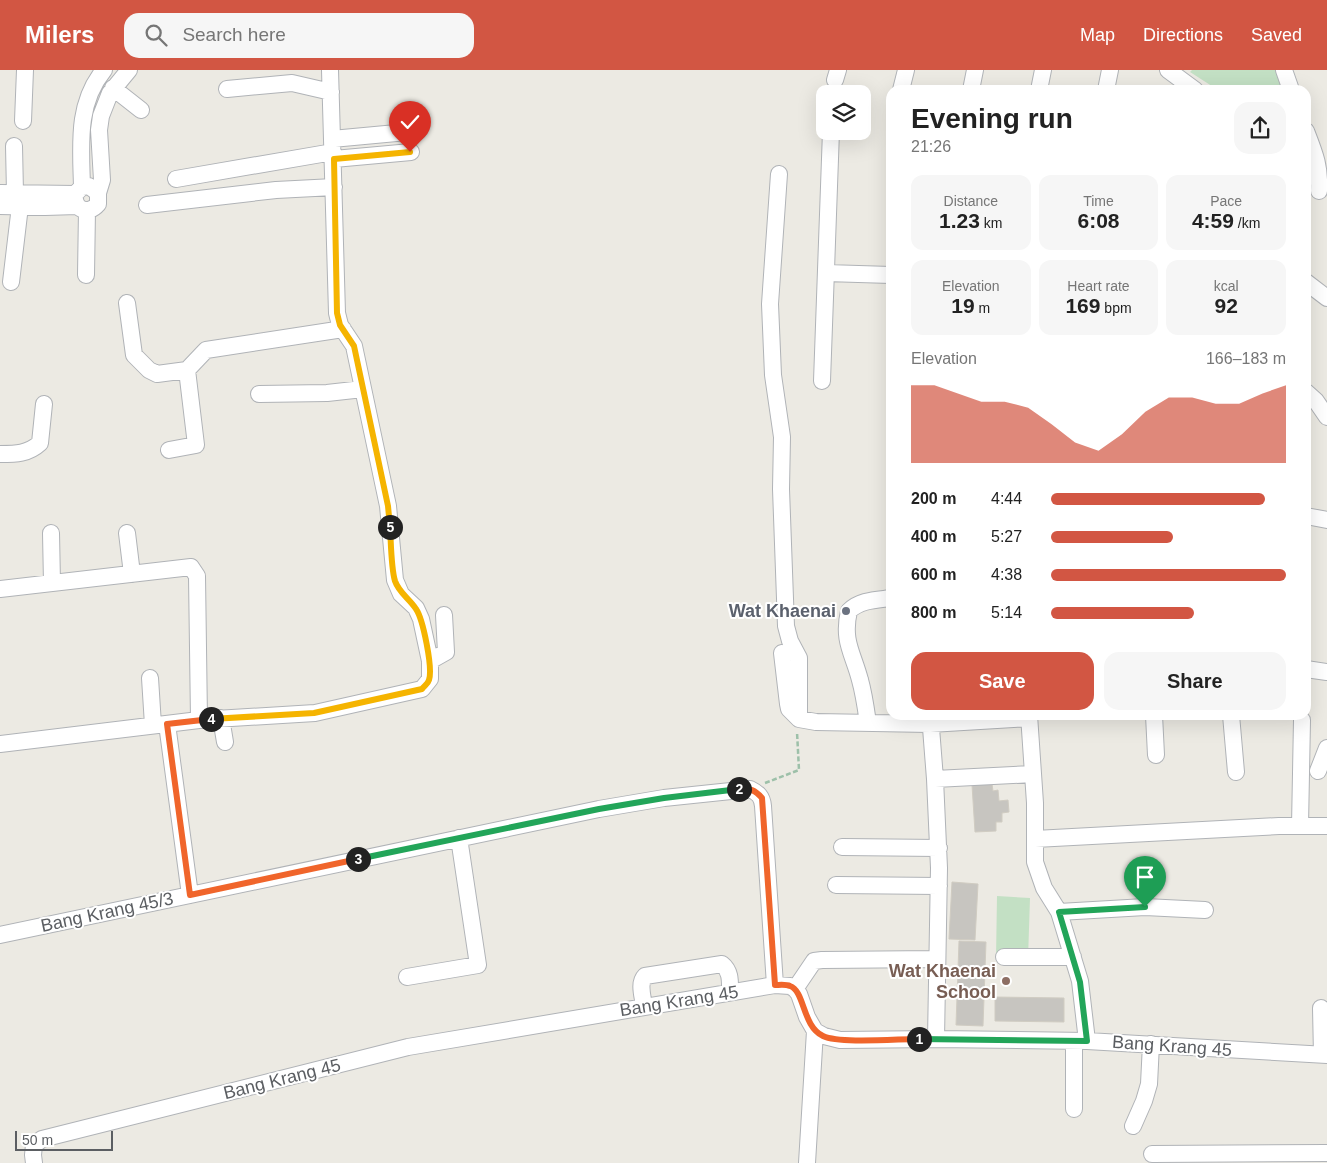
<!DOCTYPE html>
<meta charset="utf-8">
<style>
:root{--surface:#fff;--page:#f6f6f6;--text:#222;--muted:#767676;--accent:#d25643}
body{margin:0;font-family:Helvetica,sans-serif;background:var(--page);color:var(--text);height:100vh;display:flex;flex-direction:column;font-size:19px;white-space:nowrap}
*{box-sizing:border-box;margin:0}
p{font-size:16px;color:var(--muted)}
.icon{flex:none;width:28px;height:28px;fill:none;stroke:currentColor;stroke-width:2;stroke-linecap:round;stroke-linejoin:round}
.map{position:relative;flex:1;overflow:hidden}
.side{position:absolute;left:886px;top:15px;width:425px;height:635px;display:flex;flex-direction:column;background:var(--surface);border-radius:15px;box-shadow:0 5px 20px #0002}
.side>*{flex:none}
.controls{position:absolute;left:816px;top:15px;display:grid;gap:10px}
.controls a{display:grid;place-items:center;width:55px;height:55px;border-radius:10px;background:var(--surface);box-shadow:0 5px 20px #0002;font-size:25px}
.scale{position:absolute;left:15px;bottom:12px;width:98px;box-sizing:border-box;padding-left:5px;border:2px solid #5b5e62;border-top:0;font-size:14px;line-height:18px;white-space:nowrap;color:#5b5e62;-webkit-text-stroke:4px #fff;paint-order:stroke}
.pin{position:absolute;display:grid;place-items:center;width:42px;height:42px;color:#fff;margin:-51px -21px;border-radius:50% 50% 50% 0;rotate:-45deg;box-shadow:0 0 5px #0007}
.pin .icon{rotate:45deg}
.km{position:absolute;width:25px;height:25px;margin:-12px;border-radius:50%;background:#222;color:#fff;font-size:14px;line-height:25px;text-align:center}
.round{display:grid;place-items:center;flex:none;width:52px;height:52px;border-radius:15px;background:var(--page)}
.overview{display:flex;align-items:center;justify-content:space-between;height:85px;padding:0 25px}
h1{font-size:28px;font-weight:800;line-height:38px}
.figures{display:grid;grid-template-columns:repeat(3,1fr);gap:8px;height:85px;padding:5px 25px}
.figures div{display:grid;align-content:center;border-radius:12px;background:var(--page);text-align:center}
.figures b{font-size:21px;font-weight:800}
.figures small{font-size:14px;font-weight:400}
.figures p{font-size:14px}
.chart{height:140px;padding:10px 25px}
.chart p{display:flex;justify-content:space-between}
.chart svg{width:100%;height:90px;margin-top:5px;fill:var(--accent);opacity:.7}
.action{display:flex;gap:10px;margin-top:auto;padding:10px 25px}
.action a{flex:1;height:58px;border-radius:15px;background:var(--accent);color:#fff;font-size:20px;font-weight:800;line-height:58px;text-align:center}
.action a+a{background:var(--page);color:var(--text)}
ul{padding:0 25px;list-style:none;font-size:16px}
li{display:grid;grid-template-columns:80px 60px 1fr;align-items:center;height:38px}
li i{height:12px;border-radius:6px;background:var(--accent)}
header{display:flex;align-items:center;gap:30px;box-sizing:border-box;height:70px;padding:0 25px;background:var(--accent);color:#fff}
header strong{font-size:24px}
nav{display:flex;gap:28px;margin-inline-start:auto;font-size:18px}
.search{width:350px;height:45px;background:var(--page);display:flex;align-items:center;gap:12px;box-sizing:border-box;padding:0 18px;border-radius:15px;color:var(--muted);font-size:19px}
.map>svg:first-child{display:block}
</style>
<header>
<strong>Milers</strong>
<div class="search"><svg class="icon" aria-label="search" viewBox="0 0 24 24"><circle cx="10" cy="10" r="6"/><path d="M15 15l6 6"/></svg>Search here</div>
<nav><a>Map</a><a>Directions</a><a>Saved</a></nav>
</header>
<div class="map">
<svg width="1327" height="1093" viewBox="0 0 1327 1093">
<rect width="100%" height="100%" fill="#eceae3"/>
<path fill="#c3e0c4" d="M 1192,0 L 1277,0 L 1284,20 L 1218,20 L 1190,2 Z
M 997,826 L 1030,828 L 1028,889 L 996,888 Z"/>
<path fill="#c7c5c0" stroke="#d0ccc2" d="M 992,714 L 993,721 L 998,720 L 999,731 L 1008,730 L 1009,742 L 1002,743 L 1002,752 L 996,752 L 996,761 L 975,762 L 972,715 Z
M 952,812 L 978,814 L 975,870 L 949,869 Z
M 959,871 L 986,872 L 983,956 L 956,955 Z
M 995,927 L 1064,928 L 1064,952 L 995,951 Z"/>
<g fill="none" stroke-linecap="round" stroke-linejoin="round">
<defs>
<path id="minor" d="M 1168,0 L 1195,20
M 1284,0 L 1291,20
M 835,10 L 838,0
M 113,18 L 141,40
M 227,19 L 292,13 L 331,22
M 901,20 L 906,0
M 971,20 L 975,0
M 1039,20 L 1043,0
M 1106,20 L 1110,0
M 23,51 L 25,0
M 1306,61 C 1315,84 1320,96 1319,121
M 332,69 L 418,61
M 14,76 L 15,123
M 334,89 L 411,82
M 779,104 L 770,234 L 773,305 L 782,367 L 781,419 L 786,556 L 790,571 L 799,588 L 799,649 L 816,652 L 930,654 L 1029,648
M 176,109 L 333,82
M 82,117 C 81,76 76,34 104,0
M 0,123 L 75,124
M 98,123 L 89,116 L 82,117 L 75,124 C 73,139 88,146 98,134 L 98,123 L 102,110 L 99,60 L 101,46 L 110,23 L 129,0
M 147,135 L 276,120 L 334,117
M 0,136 L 45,137 L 77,136
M 826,203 L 891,205
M 86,205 L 87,140
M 11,212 L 20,136
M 1306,212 L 1327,228
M 127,233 L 134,285 L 149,300 L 157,304 L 187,300 L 206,280 L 343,259
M 822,311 L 831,61
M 1306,322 L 1316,331 L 1327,347
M 259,324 L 327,323 L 363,319
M 169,380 L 196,375 L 187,300
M 0,384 C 16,384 28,384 40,373 L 44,334
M 1306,446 L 1327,450
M 51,463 L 52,513
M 127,463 L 132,504
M 0,519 L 191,497 L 197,506 L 199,650
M 782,583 L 788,634 L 789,639 L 799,649
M 430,591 L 446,582 L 444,545
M 1306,599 L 1327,602
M 150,608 L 153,655
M 930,645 L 935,709 L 939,798 L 936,969
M 1029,645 L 1035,733 L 1035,792 L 1044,818 L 1059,842 L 1080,911 L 1087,971
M 1154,645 L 1156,685
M 1231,645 L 1236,702
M 221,648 L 225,672
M 868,653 C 866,639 864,624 860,610 C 853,583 842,571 849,541 C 860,530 876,530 891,528
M 167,654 L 190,825
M 0,674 L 199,650 L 315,643 L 422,619 L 430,609 L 430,591 L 421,549 L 416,538 L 401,524 L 395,510 L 388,436 L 354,276 L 340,255 L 337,243 L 330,0
M 1318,701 L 1327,678
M 935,709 L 1033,704
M 1300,756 L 1302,650
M 1035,769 L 1279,756 L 1327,756
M 842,777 L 939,778
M 836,815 L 939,816
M 1059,842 L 1145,837 L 1205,840
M 0,865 L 599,739 L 664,728 L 750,719 C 758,723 762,726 763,736 L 775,915
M 1004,887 L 1073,887
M 407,907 L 478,895 L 459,768
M 795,919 L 814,891 L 822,890 L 937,889
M 644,936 C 643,927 638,913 645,906 L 722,894 C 731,901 730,912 730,922
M 1321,938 L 1322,985
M 1074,1039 L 1074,971
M 1133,1056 L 1144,1031 L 1149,1014 L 1151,974
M 1152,1084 L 1327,1083
M 34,1093 L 33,1085 L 34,1075 L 42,1069 L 408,977 L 775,915 L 790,916 L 795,919 L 799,924 L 807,947 L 815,961 L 824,966 L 840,970 L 936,969 L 1087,971 L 1327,985
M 807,1093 L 815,961"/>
</defs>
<use href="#minor" stroke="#b0b3b7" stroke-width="18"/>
<path stroke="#9dc0a9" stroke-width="2.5" stroke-dasharray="5 2.5" stroke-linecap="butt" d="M 765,713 L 799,700 L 797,662"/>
<use href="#minor" stroke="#fff" stroke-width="16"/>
</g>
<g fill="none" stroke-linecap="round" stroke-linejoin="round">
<defs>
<path id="split-1" d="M 919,969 L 1087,971 L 1080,912 L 1059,842 L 1145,837"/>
<path id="split-2" d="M 739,719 C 750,718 755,720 762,728 L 775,915 C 779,915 786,914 790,916 C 805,921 802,956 823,966 C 840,974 897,969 919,969"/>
<path id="split-3" d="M 358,789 L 599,739 L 664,728 L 739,719"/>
<path id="split-4" d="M 211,649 L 167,654 L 190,825 L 358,789"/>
<path id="split-5" d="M 211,649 L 314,643 L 422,619 C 424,616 428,614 429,610 C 433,598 423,549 416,539 C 410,529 399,523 395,511 C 391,498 391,472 390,457"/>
<path id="split-6" d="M 390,457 L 388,436 L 354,276 L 340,255 L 337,243 L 334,89 L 410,82"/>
</defs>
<use href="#split-1" stroke="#fff" stroke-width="10"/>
<use href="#split-2" stroke="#fff" stroke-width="10"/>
<use href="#split-3" stroke="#fff" stroke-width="10"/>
<use href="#split-4" stroke="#fff" stroke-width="10"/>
<use href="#split-5" stroke="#fff" stroke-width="10"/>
<use href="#split-6" stroke="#fff" stroke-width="10"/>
<use href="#split-1" stroke="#22a559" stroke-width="6"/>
<use href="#split-2" stroke="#f0652b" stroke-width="6"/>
<use href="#split-3" stroke="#22a559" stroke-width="6"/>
<use href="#split-4" stroke="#f0652b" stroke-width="6"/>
<use href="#split-5" stroke="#f5b400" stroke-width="6"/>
<use href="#split-6" stroke="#f5b400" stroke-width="6"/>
</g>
<circle fill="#6b7280" stroke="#fff" stroke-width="2" cx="846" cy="541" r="5"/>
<circle fill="#8d6e63" stroke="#fff" stroke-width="2" cx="1006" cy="911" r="5"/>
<g text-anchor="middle" stroke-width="4" stroke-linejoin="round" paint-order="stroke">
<g font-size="18" font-weight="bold" fill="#5b616d" stroke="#fff" text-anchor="end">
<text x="836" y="547">Wat Khaenai</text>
</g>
<g font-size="18" fill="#5b5e62" stroke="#fff">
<text transform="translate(107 842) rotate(-12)" y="6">Bang Krang 45/3</text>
<text transform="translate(679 931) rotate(-9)" y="6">Bang Krang 45</text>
<text transform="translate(1172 976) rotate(4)" y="6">Bang Krang 45</text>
<text transform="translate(282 1009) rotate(-14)" y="6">Bang Krang 45</text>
</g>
<g font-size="18" font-weight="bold" fill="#785e54" stroke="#fff" text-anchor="end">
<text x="996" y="907">Wat Khaenai<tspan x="996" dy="21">School</tspan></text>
</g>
</g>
</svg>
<div class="controls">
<a><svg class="icon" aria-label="layers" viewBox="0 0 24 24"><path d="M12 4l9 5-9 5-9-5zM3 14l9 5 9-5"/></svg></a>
</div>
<div class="scale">50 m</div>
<div class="pin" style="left:1145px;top:837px;background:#1e9e55"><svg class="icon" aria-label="arrive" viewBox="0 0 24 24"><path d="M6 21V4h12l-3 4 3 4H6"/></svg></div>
<div class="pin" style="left:410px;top:82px;background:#d93025"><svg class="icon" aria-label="check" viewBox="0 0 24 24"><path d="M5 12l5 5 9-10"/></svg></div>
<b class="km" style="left:919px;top:969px">1</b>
<b class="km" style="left:739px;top:719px">2</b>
<b class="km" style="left:358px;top:789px">3</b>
<b class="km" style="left:211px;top:649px">4</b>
<b class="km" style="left:390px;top:457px">5</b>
<section class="side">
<div class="overview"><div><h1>Evening run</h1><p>21:26</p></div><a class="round"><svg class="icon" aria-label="share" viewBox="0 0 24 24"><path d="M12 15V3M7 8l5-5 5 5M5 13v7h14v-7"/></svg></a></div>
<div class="figures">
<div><p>Distance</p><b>1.23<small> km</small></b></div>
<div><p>Time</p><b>6:08</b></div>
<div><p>Pace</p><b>4:59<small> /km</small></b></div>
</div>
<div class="figures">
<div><p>Elevation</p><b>19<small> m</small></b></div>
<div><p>Heart rate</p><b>169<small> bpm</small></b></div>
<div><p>kcal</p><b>92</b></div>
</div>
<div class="chart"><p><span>Elevation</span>166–183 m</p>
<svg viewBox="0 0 160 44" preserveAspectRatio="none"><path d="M0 44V6L10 6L20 10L30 14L40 14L50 17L60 25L70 34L80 38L90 30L100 19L110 12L120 12L130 15L140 15L150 10L160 6V44z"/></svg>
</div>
<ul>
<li><b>200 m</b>4:44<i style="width:91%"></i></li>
<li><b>400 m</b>5:27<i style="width:52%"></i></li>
<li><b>600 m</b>4:38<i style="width:100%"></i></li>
<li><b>800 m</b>5:14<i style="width:61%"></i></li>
</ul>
<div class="action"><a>Save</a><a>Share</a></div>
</section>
</div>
